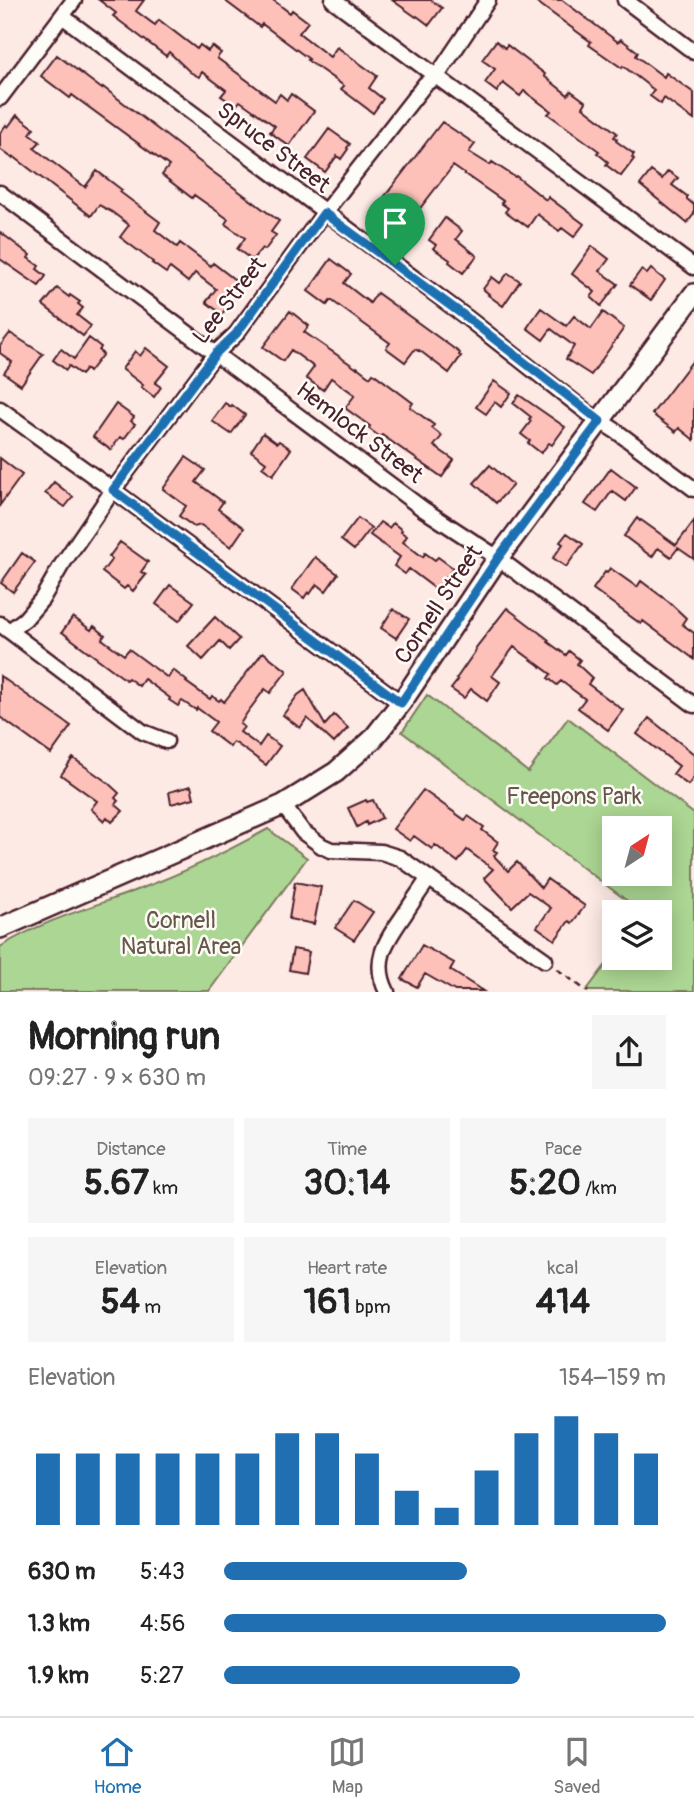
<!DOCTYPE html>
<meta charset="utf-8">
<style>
:root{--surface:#fff;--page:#f6f6f6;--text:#222;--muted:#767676;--line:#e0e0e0;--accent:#1f6fb2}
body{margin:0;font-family:Pangolin,sans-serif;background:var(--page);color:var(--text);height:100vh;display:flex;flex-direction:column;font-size:26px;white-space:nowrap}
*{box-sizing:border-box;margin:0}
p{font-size:23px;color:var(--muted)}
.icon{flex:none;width:38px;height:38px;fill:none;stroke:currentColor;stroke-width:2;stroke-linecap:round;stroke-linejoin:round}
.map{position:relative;height:992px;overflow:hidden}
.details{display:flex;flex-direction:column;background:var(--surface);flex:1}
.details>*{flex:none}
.needle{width:46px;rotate:36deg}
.buttons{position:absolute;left:602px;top:816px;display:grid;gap:14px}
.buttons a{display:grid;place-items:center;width:70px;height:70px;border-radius:0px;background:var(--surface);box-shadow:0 4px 18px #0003;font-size:35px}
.pin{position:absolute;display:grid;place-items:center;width:60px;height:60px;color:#fff;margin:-72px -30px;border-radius:50% 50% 50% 0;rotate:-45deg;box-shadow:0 0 7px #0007}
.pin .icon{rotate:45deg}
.round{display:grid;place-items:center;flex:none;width:74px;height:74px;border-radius:0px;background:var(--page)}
.head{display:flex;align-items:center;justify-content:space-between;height:119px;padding:0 28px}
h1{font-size:38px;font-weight:800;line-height:52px}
.stats{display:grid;grid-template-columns:repeat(3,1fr);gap:10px;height:119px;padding:7px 28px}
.stats div{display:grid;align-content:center;border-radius:0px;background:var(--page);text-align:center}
.stats b{font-size:35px;font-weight:800}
.stats small{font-size:19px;font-weight:400}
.stats p{font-size:19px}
.chart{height:196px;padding:14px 28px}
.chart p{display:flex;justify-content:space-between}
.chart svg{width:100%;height:126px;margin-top:7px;stroke:var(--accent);stroke-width:6}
ul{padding:0 28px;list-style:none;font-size:23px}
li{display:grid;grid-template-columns:112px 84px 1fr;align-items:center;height:52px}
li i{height:18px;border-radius:9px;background:var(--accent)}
.dock{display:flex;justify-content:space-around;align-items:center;height:98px;border-top:2px solid var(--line);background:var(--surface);font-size:19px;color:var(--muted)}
.dock a{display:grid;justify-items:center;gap:4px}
.dock .selected{color:var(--accent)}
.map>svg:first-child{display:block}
</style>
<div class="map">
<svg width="694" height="992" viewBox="0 0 694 992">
<rect width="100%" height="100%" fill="#fdeae5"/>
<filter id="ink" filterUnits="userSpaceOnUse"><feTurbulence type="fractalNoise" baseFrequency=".0143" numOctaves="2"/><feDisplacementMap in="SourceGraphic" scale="14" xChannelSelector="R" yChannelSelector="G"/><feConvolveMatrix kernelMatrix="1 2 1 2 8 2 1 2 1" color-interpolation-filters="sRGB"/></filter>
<g filter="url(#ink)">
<path fill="#acd693" stroke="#7b7a5f" stroke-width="2" fill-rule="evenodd" d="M 427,695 L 528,772 L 568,718 L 694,814 L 694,991 L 586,991 L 614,954 L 614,957 L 660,957 L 660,912 L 642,912 L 402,732 ZM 614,828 L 660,828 L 660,873 L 614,873 Z
M 268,829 L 307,858 L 209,991 L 0,991 L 0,947 C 45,919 96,906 145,887 C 188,871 228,851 268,829 Z"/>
<path fill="#fdc1ba" stroke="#4a1f2b" stroke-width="2" d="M 99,0 L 144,0 L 136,11 L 155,25 L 159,20 L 197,49 L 200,45 L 208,51 L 212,46 L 221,53 L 217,58 L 275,101 L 280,94 L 287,100 L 291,94 L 314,111 L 289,146 L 270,132 L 275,126 L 240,101 L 236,106 L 221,96 L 226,90 L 202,72 L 199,77 L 190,72 L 169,52 L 166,56 L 113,16 L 116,13 Z
M 224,0 L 273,0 L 290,13 L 292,10 L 308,22 L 299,33 L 330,57 L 337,47 L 377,76 L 369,88 L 383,99 L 373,113 L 341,89 L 344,86 L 307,60 L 309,59 L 262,24 L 260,27 Z
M 392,0 L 431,0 L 442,8 L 429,25 L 417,16 L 416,17 Z
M 534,0 L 562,0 L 618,42 L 621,39 L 638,52 L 636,56 L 664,77 L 666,73 L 694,93 L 694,120 L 664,98 L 661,104 L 650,96 L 654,90 L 623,66 L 622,68 L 589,45 L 591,42 Z
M 496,41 L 505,48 L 507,45 L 545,74 L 544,76 L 568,95 L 571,91 L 586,102 L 583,107 L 617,133 L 614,137 L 617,139 L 616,141 L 634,154 L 632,157 L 634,159 L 621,176 L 606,165 L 608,162 L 597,153 L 599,151 L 548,114 L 551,111 L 524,91 L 520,96 L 503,83 L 497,92 L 485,83 L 495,69 L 482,60 Z
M 57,55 L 102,89 L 103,87 L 213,172 L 279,221 L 271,232 L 276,235 L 265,250 L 262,248 L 252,260 L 237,249 L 245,238 L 225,224 L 228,219 L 194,195 L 192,198 L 162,175 L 169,166 L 72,95 L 70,98 L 41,76 Z
M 17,115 L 34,128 L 30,134 L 40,142 L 34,148 L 85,187 L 97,171 L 122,190 L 120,192 L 160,222 L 155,230 L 177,247 L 180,243 L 211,266 L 213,263 L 243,286 L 222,314 L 206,302 L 216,289 L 195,273 L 188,282 L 170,268 L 166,273 L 152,263 L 153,262 L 120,237 L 129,225 L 112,212 L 99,205 L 91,216 L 13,156 L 12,158 L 0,149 L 0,133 L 6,125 L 8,127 Z
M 442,122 L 475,144 L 469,152 L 490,165 L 492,162 L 515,177 L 516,176 L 546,200 L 548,197 L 584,224 L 574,237 L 562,228 L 559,231 L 537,214 L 528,227 L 517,219 L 516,220 L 505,212 L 508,208 L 501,203 L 503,201 L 453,166 L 403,230 L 375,209 Z
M 329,129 L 350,144 L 347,148 L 348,149 L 341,159 L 337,156 L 325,172 L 307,159 Z
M 651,171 L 662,179 L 668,171 L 678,178 L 672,185 L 687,196 L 687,199 L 694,205 L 694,214 L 687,223 L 640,185 Z
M 445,218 L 462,231 L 456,239 L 477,256 L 463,273 L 449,262 L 450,260 L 433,248 L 436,245 L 429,240 Z
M 0,232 L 30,255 L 28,258 L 39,266 L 37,269 L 46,276 L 39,286 L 0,259 Z
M 592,246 L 609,259 L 600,271 L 618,284 L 601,306 L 591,297 L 595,292 L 572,274 Z
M 331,259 L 351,274 L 344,283 L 370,303 L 377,293 L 460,353 L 459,355 L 461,356 L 449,373 L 419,350 L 418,351 L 415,349 L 405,362 L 386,348 L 390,343 L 331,300 L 327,305 L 308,291 Z
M 651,269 L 665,280 L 651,300 L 630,285 L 641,270 L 647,274 Z
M 508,273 L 520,281 L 503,306 L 488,295 L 489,294 L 483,289 L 492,277 L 500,283 Z
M 57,288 L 69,297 L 70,295 L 80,302 L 78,304 L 83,308 L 77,315 L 91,326 L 83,336 L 43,305 Z
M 541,308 L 566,326 L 574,316 L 591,329 L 603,312 L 624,328 L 591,375 L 566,359 L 574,346 L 551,329 L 543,340 L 527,328 Z
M 290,311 L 309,326 L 304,332 L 356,368 L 357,367 L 370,377 L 373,373 L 413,403 L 410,407 L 434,425 L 432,428 L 442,436 L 434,446 L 454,460 L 442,477 L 382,435 L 380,437 L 368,428 L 370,426 L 345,408 L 355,395 L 331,378 L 323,390 L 306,378 L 314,367 L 291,350 L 283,361 L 263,347 Z
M 10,333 L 43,354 L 21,385 L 4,373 L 12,362 L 0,353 L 0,346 Z
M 89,338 L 101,347 L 99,351 L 103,354 L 89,372 L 86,369 L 81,375 L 69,366 L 66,370 L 53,360 L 61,349 L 74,359 Z
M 146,348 L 169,366 L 155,383 L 161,387 L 154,397 L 141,387 L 143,385 L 122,369 L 135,351 L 140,356 Z
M 694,359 L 694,440 L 679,428 L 676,432 L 652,414 Z
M 494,381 L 511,393 L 501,407 L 495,402 L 486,414 L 476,407 Z
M 519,395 L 565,427 L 552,445 L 549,443 L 541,453 L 528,443 L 530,441 L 521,434 L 531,421 L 529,419 L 531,417 L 513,403 Z
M 225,403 L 231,407 L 232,405 L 245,415 L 231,434 L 212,421 Z
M 116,404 L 134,417 L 131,421 L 135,424 L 124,439 L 120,437 L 111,450 L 93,437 Z
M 263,433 L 277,443 L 279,441 L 291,449 L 273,475 L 262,467 L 266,462 L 251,451 Z
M 186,457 L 205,470 L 196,482 L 223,502 L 218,509 L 244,528 L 231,547 L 201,525 L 194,527 L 179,516 L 186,506 L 163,489 Z
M 0,458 L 22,475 L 0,505 Z
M 490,465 L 513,485 L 496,503 L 474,483 Z
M 611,468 L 636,487 L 626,501 L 612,491 L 597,512 L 585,504 Z
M 54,482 L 73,497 L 65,507 L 45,493 Z
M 358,518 L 371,528 L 354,550 L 341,540 Z
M 637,518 L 640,521 L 641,520 L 676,545 L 694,521 L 694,559 L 678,548 L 671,557 L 658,548 L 652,557 L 624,536 Z
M 380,522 L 389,528 L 393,523 L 402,530 L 401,532 L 407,536 L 403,542 L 423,557 L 425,553 L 435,560 L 438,557 L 453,568 L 437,590 L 409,569 L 405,574 L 394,566 L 400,557 L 370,535 Z
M 567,533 L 583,544 L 566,567 L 553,558 L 563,544 L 560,542 Z
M 120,542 L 148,562 L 141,572 L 146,575 L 133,591 L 127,586 L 124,589 L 102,572 L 112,559 L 109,557 Z
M 22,553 L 35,562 L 13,592 L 1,583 Z
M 315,557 L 338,574 L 326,591 L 317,584 L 310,594 L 308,592 L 304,598 L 292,589 Z
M 610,568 L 637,587 L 641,581 L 669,602 L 686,618 L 682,624 L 694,633 L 694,659 L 643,621 L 641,624 L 593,589 L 605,572 L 607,573 Z
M 170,585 L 194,602 L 179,621 L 156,604 Z
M 507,608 L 549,640 L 548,642 L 566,655 L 569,651 L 580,660 L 577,664 L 592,678 L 588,684 L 623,710 L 608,730 L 578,708 L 585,699 L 561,681 L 557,685 L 548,678 L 551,674 L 514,647 L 492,676 L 500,682 L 487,701 L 471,689 L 464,698 L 451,689 L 458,680 L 456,679 L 476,650 L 475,649 Z
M 393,609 L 409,619 L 396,638 L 381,628 Z
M 73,617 L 91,630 L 94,626 L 105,635 L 102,639 L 124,655 L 129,649 L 168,678 L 173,670 L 187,681 L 186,682 L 210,699 L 212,696 L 219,701 L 221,699 L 224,702 L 263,652 L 287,671 L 270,693 L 265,689 L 247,713 L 240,724 L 244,727 L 240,732 L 259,746 L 266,736 L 280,746 L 266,765 L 237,744 L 233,742 L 230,747 L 209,731 L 216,722 L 197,708 L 196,710 L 182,701 L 178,706 L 169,700 L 170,698 L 144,679 L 139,686 L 128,678 L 126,680 L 62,632 Z
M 215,617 L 239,639 L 229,650 L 220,641 L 203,660 L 188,646 Z
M 0,676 L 71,726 L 51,754 L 0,717 Z
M 305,690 L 325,725 L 334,715 L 348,728 L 334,743 L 307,718 L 300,728 L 283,715 L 298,695 Z
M 649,718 L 694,754 L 694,777 L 688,785 L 673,774 L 679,766 L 637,734 Z
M 73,758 L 107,782 L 119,793 L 115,798 L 118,801 L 115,804 L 123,811 L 112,822 L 107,817 L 104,821 L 91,809 L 97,801 L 61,775 Z
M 191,786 L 194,798 L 171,804 L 169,792 Z
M 423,790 L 465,820 L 468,816 L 484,827 L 482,830 L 498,842 L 493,850 L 497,852 L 494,856 L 508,871 L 517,862 L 541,888 L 547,879 L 585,906 L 572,923 L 569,921 L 555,940 L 537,927 L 551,908 L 528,892 L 512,907 L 484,878 L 493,869 L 467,850 L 458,862 L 435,845 L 432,849 L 414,836 L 410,841 L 393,829 Z
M 366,800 L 367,802 L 373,800 L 382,818 L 367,825 L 366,822 L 357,827 L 348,808 Z
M 295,882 L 321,887 L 314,924 L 289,919 Z
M 354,900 L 373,912 L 354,940 L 335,928 Z
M 422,945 L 454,963 L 450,970 L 483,991 L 455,991 L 425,974 L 417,987 L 402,979 Z
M 293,949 L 309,952 L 305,973 L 289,970 Z"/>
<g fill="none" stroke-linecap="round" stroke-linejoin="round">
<defs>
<path id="street" d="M 333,0 L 694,267
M 625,0 L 694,52
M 62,16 L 466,317 L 588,413 L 616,431 L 694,489
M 0,98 L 74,0
M 0,193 L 423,509 L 498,558 L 694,705
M 0,409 L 113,490 L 401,703
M 0,624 L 143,732 L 166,741
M 9,631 L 25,619 L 42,599 L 61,566 L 113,490 L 216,353 L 236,334 L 324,213 L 425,84 L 437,76 L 488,0
M 283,805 L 303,832 L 322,846 L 331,850 L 381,852 L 400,858 L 545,960
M 387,992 C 371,960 387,940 404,915 C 412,902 421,890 429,878"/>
<path id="secondary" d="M 0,928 L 283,805 L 336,772 L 372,740 L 401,703 L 498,558 L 694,294"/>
</defs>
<use href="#street" stroke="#4a1f2b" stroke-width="19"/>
<use href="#secondary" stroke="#4a1f2b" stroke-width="24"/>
<path stroke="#4a1f2b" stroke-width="2.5" stroke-dasharray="7 5" stroke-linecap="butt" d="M 557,969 L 588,992"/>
<use href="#street" stroke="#fdfcf7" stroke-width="14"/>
<use href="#secondary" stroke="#fdfcf7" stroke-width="19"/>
</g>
</g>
<g fill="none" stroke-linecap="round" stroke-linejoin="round" filter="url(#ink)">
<defs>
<path id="route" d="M 324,213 L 466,317 L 600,421 L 498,558 L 401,703 L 113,490 L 216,353 L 236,334 Z"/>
</defs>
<use href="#route" stroke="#fff" stroke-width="14"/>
<use href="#route" stroke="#1f6fb2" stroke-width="9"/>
</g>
<g text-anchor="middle" stroke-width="5" stroke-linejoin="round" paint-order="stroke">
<g font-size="23" fill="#4a1f2b" stroke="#fdfcf7">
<text transform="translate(274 147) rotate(37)" y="8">Spruce Street</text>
<text transform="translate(229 300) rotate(-52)" y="8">Lee Street</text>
<text transform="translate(360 432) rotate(37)" y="8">Hemlock Street</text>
<text transform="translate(438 604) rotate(-56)" y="8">Cornell Street</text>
</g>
<g font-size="23" fill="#67564a" stroke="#fdfcf7">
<text x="574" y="804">Freepons Park</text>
<text x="181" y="928">Cornell<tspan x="181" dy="26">Natural Area</tspan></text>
</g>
</g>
</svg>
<div class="buttons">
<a><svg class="needle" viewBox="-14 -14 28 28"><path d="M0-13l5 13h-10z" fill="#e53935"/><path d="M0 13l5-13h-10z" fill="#767676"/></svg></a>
<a><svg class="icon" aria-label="layers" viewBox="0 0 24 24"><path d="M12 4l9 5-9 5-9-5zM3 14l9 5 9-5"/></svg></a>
</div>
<div class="pin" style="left:395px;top:265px;background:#1e9e55"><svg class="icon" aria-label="arrive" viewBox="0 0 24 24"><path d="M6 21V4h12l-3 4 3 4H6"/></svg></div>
</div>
<section class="details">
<div class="head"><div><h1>Morning run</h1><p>09:27 · 9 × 630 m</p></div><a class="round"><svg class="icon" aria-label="share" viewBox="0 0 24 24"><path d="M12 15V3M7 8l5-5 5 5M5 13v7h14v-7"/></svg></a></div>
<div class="stats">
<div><p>Distance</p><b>5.67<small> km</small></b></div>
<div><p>Time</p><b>30:14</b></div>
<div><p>Pace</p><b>5:20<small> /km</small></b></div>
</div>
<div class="stats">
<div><p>Elevation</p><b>54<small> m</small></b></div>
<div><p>Heart rate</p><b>161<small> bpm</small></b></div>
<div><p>kcal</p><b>414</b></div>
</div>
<div class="chart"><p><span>Elevation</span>154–159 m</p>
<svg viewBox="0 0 160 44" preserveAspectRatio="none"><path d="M5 44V19M15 44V19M25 44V19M35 44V19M45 44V19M55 44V19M65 44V12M75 44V12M85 44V19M95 44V32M105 44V38M115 44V25M125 44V12M135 44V6M145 44V12M155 44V19"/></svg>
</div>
<ul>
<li><b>630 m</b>5:43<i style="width:55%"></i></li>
<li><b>1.3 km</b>4:56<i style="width:100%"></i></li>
<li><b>1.9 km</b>5:27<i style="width:67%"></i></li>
</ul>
</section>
<nav class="dock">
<a class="selected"><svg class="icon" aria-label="home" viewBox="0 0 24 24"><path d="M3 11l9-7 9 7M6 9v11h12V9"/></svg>Home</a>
<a><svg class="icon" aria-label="map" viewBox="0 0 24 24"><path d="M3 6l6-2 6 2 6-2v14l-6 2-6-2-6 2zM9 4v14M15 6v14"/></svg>Map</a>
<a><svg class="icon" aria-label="saved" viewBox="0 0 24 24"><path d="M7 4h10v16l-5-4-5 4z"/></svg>Saved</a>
</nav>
